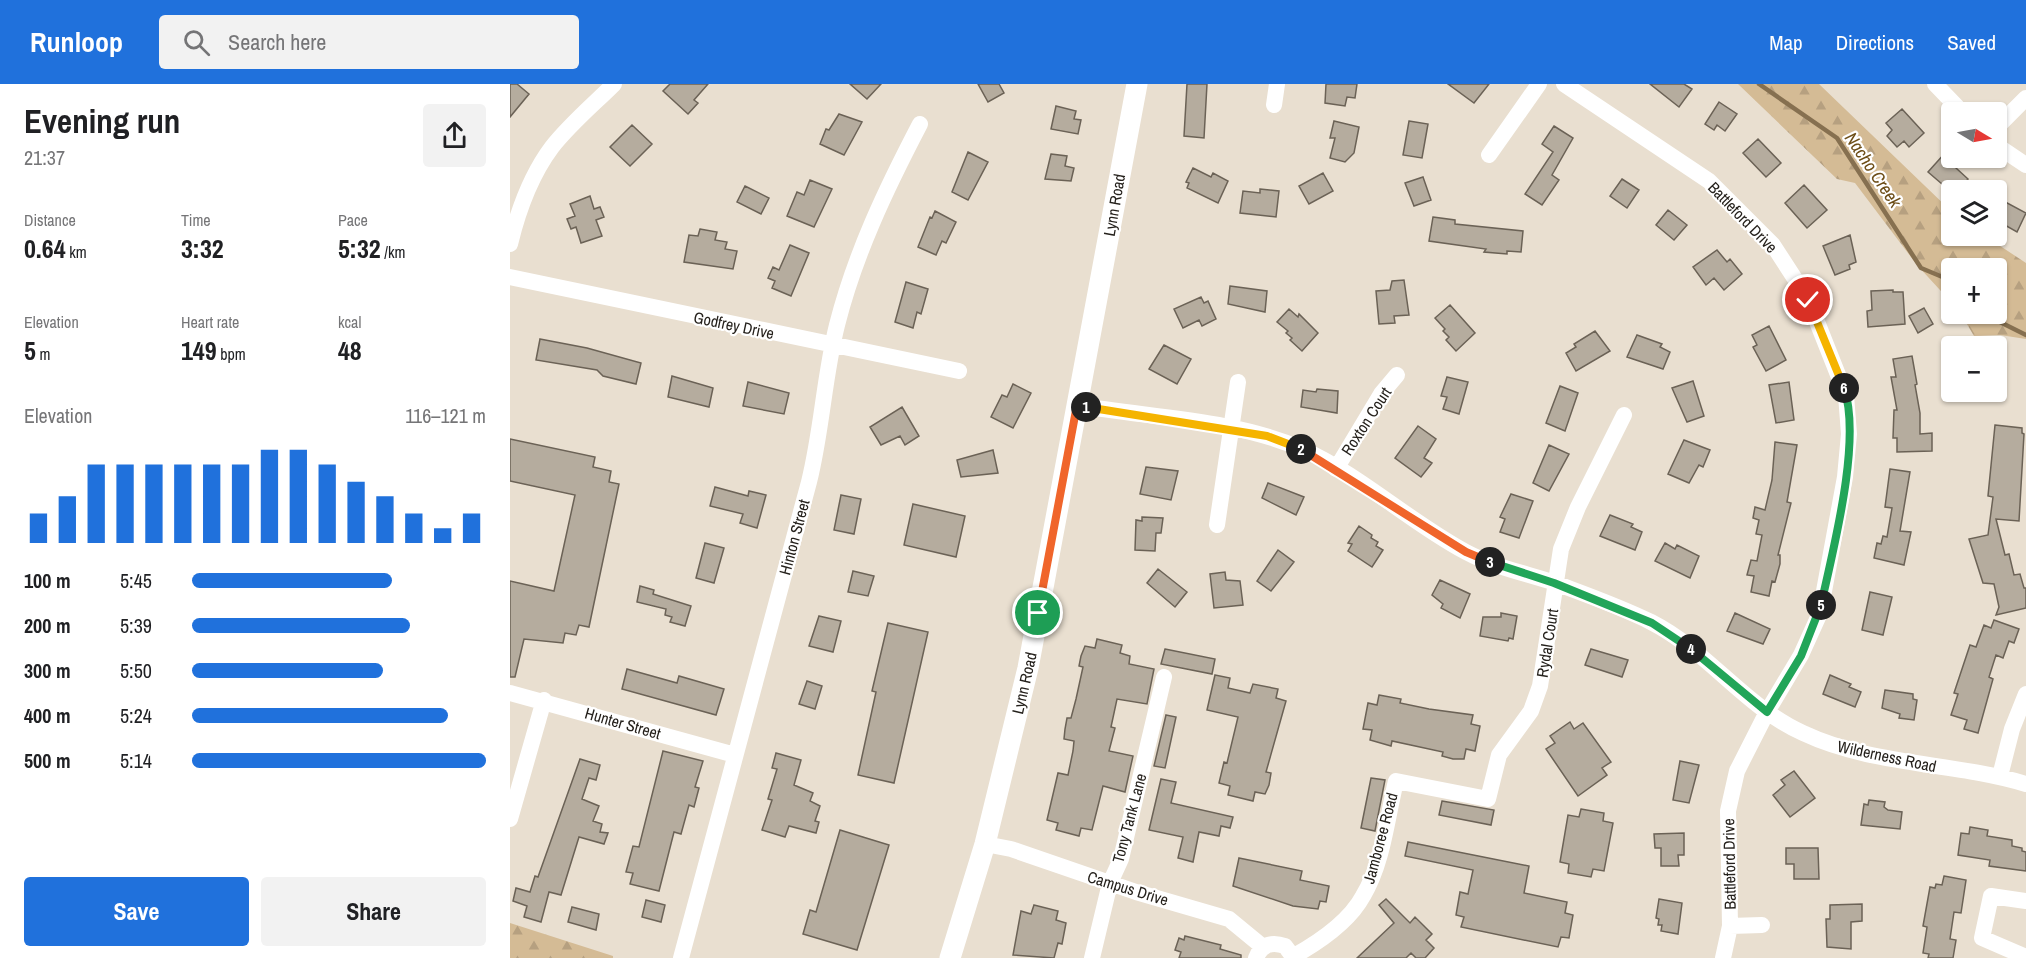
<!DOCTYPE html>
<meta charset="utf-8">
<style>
:root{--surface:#fff;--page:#f2f2f2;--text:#202124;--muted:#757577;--accent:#2071dc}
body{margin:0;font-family:"Archivo Narrow",sans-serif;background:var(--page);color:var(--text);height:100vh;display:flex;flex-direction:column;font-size:22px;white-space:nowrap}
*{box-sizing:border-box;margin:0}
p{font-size:20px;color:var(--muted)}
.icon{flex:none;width:33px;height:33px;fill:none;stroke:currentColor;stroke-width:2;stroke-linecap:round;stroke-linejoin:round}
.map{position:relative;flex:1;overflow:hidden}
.side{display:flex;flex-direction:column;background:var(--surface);width:510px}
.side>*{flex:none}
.needle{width:39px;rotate:100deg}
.fabs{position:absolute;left:1431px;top:18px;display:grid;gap:12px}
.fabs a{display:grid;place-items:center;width:66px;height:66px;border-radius:6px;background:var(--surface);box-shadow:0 2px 4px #0004;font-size:30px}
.pin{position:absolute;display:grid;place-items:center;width:51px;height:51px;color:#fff;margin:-26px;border:3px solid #fff;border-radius:50%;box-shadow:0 2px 6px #0007}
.km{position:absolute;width:30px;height:30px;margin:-15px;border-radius:50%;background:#222;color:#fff;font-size:16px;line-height:30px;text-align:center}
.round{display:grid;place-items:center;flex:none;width:63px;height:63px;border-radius:6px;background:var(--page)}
.summary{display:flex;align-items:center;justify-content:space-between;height:102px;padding:0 24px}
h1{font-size:33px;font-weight:800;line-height:45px}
.figures{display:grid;grid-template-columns:repeat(3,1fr);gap:9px;height:102px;padding:6px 24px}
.figures div{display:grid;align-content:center}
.figures b{font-size:26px;font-weight:800}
.figures small{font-size:16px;font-weight:400}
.figures p{font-size:16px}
.chart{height:168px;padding:12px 24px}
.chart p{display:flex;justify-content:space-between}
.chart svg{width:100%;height:108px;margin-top:6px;stroke:var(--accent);stroke-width:6}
.button{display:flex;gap:12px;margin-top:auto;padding:12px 24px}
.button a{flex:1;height:69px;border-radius:6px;background:var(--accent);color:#fff;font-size:24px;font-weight:800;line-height:69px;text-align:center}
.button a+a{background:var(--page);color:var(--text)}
ul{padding:0 24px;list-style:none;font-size:20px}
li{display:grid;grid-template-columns:96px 72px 1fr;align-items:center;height:45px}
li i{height:15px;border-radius:8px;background:var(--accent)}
header{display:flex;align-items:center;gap:36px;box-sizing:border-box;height:84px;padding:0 30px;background:var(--accent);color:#fff}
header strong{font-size:28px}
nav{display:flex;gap:33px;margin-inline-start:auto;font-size:21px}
.search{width:420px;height:54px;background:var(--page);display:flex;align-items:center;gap:15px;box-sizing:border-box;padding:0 21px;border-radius:6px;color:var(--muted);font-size:22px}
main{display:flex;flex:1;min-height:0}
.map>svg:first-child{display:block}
</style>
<header>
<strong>Runloop</strong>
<div class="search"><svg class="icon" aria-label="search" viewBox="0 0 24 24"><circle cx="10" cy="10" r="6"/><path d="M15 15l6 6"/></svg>Search here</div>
<nav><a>Map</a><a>Directions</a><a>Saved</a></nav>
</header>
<main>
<section class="side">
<div class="summary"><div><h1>Evening run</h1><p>21:37</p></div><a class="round"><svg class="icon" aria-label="share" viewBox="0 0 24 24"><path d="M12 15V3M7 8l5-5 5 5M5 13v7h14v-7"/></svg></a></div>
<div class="figures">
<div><p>Distance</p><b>0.64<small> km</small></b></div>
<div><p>Time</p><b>3:32</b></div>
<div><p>Pace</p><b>5:32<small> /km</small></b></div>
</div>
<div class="figures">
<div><p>Elevation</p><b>5<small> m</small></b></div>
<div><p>Heart rate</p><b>149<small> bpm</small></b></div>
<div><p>kcal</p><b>48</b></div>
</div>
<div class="chart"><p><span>Elevation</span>116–121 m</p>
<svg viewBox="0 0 160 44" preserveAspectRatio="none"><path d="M5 44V32M15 44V25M25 44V12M35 44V12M45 44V12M55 44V12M65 44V12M75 44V12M85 44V6M95 44V6M105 44V12M115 44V19M125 44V25M135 44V32M145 44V38M155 44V32"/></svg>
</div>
<ul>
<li><b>100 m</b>5:45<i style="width:68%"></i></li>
<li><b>200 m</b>5:39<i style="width:74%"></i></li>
<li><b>300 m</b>5:50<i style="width:65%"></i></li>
<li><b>400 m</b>5:24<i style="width:87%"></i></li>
<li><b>500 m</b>5:14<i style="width:100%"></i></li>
</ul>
<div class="button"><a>Save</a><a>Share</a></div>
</section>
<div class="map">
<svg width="1516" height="874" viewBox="0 0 1516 874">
<defs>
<pattern id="forest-firs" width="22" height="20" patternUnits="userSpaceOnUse" patternTransform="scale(1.5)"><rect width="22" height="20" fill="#d4bb95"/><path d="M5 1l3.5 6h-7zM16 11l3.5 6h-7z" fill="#b6a080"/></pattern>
</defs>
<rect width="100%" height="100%" fill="#e9dfd0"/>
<path fill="url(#forest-firs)" d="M 1228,0 L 1309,0 L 1441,127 L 1442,152 L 1475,152 L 1516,179 L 1516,255 L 1490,251 L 1464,252 L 1451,230 L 1486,230 L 1486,184 L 1442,184 L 1441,218 L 1407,181 L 1345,99 L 1327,95 Z
M 0,839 L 103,872 L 103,874 L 0,874 Z"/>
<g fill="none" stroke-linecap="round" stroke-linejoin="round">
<path stroke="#867050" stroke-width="4.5" d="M 1249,0 L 1327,54 L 1411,184 L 1442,197
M 1481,230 L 1490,238 L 1516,251"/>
</g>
<path fill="#b5ac9e" stroke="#6b6256" stroke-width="1.5" d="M 0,0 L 7,0 L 19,10 L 0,33 Z
M 160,0 L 198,0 L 184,16 L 188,19 L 178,30 L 153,7 Z
M 340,0 L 371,0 L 357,15 Z
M 468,0 L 489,0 L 494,9 L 478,18 Z
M 677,0 L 697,0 L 694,54 L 674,52 Z
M 816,0 L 847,0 L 845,14 L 837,13 L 835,22 L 815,19 Z
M 938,0 L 979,0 L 964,19 Z
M 1140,0 L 1174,0 L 1182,5 L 1169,23 Z
M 1209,18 L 1227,30 L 1215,47 L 1207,41 L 1204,46 L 1195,40 Z
M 546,22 L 566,27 L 564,35 L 571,36 L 568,50 L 541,45 Z
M 1392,25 L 1414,49 L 1399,63 L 1394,57 L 1387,63 L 1377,52 L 1382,46 L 1376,39 Z
M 329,30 L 352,38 L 334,71 L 310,60 L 316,45 L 319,46 Z
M 824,37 L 849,43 L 844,69 L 835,78 L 820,74 L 825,54 L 820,54 Z
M 899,37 L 918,40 L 912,74 L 893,71 Z
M 122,41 L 142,60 L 120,82 L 100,63 Z
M 1044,42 L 1063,54 L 1042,91 L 1049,96 L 1032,121 L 1015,110 L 1043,68 L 1032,60 Z
M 1248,55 L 1271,79 L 1256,93 L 1233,69 Z
M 458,68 L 478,78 L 458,116 L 442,108 Z
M 1435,69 L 1449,81 L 1446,84 L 1458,95 L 1448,106 L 1439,106 L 1418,88 Z
M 541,70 L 557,72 L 555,82 L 564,84 L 561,97 L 535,95 Z
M 683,84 L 701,93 L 703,89 L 718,97 L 708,119 L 677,104 L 679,99 L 676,98 Z
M 813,89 L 823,107 L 799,120 L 789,102 Z
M 913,93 L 921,116 L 904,122 L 895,99 Z
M 1112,95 L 1129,106 L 1117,124 L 1100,112 Z
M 300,96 L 322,105 L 304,143 L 277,132 L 287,108 L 294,111 Z
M 1294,101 L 1317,126 L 1297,144 L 1275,119 Z
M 235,102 L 259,114 L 251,130 L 227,118 Z
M 750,105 L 769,107 L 766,133 L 730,129 L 733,107 L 750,109 Z
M 80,112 L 84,125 L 90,123 L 94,133 L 86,136 L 92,152 L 71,159 L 66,143 L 61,145 L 57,135 L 65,132 L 60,120 Z
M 1486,113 L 1516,129 L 1507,148 L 1486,136 Z
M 1158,126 L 1177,141 L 1164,156 L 1146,141 Z
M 425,127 L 446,138 L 436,159 L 432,157 L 426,171 L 408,163 L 420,133 L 422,134 Z
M 923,133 L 945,136 L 945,140 L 1013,147 L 1011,168 L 997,167 L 997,170 L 974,168 L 976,165 L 919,157 Z
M 190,145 L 207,148 L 205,156 L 217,158 L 215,165 L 227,167 L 223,185 L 174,178 L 179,151 L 188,152 Z
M 1340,151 L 1346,178 L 1339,181 L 1340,185 L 1325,191 L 1313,162 Z
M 280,161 L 299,169 L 281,212 L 262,204 L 265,197 L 258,194 L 263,183 L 269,186 Z
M 1207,166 L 1217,178 L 1220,175 L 1232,190 L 1214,206 L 1204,194 L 1196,201 L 1183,183 Z
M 894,196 L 899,231 L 884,232 L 885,239 L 869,240 L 866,207 L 880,206 L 882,197 Z
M 396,198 L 418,205 L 411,230 L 407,228 L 403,244 L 385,238 Z
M 720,202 L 757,207 L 755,228 L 718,220 Z
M 1383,206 L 1383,208 L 1393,208 L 1395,240 L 1358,243 L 1357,227 L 1362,226 L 1361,207 Z
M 691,213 L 694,219 L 698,217 L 706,235 L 692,242 L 689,236 L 673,244 L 664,225 Z
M 940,221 L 965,249 L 946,267 L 936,256 L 939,253 L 933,247 L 935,245 L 925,234 Z
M 1414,224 L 1423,240 L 1408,249 L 1399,232 Z
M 779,225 L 788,233 L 789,230 L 808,249 L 792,267 L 780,256 L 782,254 L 776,249 L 778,247 L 767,238 Z
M 1259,242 L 1276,276 L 1256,287 L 1243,263 L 1247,261 L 1242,251 Z
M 1085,247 L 1100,267 L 1066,287 L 1056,269 L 1066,263 L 1064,260 Z
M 1127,251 L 1152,260 L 1150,263 L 1160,268 L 1153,285 L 1117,273 Z
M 30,255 L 77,264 L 131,279 L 126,300 L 93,292 L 87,286 L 26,276 Z
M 654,261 L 681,275 L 667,300 L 639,285 Z
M 1402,272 L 1407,300 L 1405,301 L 1410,329 L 1410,350 L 1422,349 L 1422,367 L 1387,368 L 1387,354 L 1383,354 L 1384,326 L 1387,326 L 1381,293 L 1386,293 L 1383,275 Z
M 162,292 L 203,304 L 199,323 L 158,313 Z
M 937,293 L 958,298 L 949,330 L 933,325 L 937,313 L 931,312 Z
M 1183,297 L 1194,332 L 1177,338 L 1162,304 Z
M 238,298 L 279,309 L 274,330 L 233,322 Z
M 1279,298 L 1284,336 L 1266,339 L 1259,301 Z
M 503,300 L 521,309 L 503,344 L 481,333 L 492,311 L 497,313 Z
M 1050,302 L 1068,309 L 1055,347 L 1036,339 Z
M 807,305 L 828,307 L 827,329 L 791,323 L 793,306 L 806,308 Z
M 392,323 L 409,352 L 395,361 L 390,352 L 371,361 L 360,343 Z
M 1485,341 L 1512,344 L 1512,349 L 1514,350 L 1509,437 L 1486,435 L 1495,471 L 1499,470 L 1504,491 L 1510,490 L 1514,504 L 1516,504 L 1516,524 L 1486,531 L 1489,523 L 1484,500 L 1473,499 L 1459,455 L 1478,451 L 1483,413 L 1478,412 Z
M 908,342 L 926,355 L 914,374 L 922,379 L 911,393 L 885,374 Z
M 0,355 L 85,373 L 83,383 L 101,387 L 99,398 L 109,400 L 79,543 L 69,541 L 66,551 L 55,549 L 53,559 L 14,555 L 5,593 L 0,593 L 0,497 L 44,507 L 65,411 L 0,397 Z
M 1174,356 L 1200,366 L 1193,383 L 1189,381 L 1179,399 L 1158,390 Z
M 1265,358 L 1287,361 L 1277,418 L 1281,419 L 1268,471 L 1270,471 L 1270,480 L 1265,498 L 1262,497 L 1259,512 L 1241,508 L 1244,492 L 1237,491 L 1241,476 L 1247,477 L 1252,451 L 1246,450 L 1249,436 L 1243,434 L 1245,423 L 1255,426 L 1262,396 Z
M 1039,361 L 1059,370 L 1039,407 L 1023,399 Z
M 483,366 L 488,389 L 451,393 L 447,376 Z
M 636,383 L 668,387 L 661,416 L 630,410 Z
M 1380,385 L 1400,388 L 1390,447 L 1401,448 L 1394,481 L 1364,474 L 1367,459 L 1371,460 L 1373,452 L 1377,453 L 1382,424 L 1375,423 Z
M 758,399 L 794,413 L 786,431 L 752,414 Z
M 205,403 L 238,412 L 239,407 L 256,411 L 247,444 L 230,439 L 233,430 L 200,422 Z
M 1001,410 L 1023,417 L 1009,454 L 990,448 L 995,435 L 990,433 Z
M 331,411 L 351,415 L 344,450 L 324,446 Z
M 403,420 L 455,432 L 446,473 L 394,461 Z
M 1100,431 L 1123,440 L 1121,443 L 1132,448 L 1125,466 L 1090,452 Z
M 632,433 L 653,434 L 651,449 L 646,449 L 645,467 L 625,466 L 626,436 L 632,437 Z
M 849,442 L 862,451 L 861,454 L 868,458 L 866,462 L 873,466 L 862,483 L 838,467 L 842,460 L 838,459 Z
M 195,459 L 214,464 L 204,499 L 186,494 Z
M 1155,459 L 1165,465 L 1167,461 L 1189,472 L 1180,494 L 1145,477 Z
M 768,466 L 784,478 L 761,507 L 747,497 Z
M 648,485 L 677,508 L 665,523 L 637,499 Z
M 343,487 L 364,492 L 358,512 L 338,508 Z
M 715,488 L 716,496 L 730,497 L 733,521 L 704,524 L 700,490 Z
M 930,496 L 960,510 L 950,534 L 931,524 L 933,520 L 922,511 Z
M 130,502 L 144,506 L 143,510 L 181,522 L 175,542 L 160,538 L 162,533 L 155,531 L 156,525 L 127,518 Z
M 1360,508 L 1382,513 L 1373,551 L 1352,546 Z
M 991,529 L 1007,532 L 1003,555 L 999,554 L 998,557 L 970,552 L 973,533 L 991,533 Z
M 1225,529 L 1260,545 L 1253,560 L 1217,547 Z
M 309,532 L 331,537 L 323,568 L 299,562 Z
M 1484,536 L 1509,545 L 1504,559 L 1499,557 L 1493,574 L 1486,571 L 1479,593 L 1483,595 L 1468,649 L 1454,645 L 1457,636 L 1441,631 L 1448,610 L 1444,609 L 1460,561 L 1466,563 L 1474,541 L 1481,544 Z
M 378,539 L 418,548 L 384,699 L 348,691 L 366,608 L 362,607 Z
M 587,555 L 612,561 L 610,569 L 620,572 L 619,580 L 644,585 L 637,620 L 607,615 L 601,643 L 605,644 L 599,667 L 623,672 L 615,708 L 593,702 L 582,746 L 571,744 L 569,752 L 546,746 L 548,739 L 537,736 L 548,689 L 558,691 L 563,667 L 564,657 L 554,655 L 555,645 L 557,634 L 561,634 L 566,615 L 573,583 L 569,582 L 571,572 L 575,562 L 585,564 Z
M 655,565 L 705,575 L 702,590 L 651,580 Z
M 1081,565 L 1118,576 L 1112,593 L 1075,581 Z
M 117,585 L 167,599 L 169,592 L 214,605 L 206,631 L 112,605 Z
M 705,591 L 720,594 L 718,604 L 740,609 L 743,600 L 768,605 L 766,614 L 776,617 L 756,688 L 761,689 L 759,701 L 755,710 L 745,708 L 743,717 L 718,711 L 720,702 L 709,699 L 714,678 L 717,679 L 728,633 L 697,626 Z
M 1320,591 L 1341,600 L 1339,603 L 1351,608 L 1345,623 L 1313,610 Z
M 297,597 L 312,602 L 305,625 L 289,620 Z
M 1375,606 L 1403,610 L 1403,615 L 1407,616 L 1404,636 L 1389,634 L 1390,630 L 1372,624 Z
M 869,611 L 891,615 L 890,619 L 919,625 L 963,631 L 961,640 L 970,642 L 965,667 L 956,665 L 954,675 L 943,675 L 932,672 L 933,668 L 882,657 L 881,662 L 860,656 L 862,646 L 853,645 L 858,619 L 867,621 Z
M 656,631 L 666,633 L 655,684 L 644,682 Z
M 1060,638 L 1064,645 L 1073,639 L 1101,678 L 1092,684 L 1097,691 L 1068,712 L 1036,665 L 1045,659 L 1040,652 Z
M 153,667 L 193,677 L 185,703 L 189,704 L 184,723 L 179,721 L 171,750 L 164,748 L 149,807 L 120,800 L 123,789 L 116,788 L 123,762 L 129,763 Z
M 266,669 L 291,676 L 284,701 L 303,709 L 300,717 L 310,722 L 305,737 L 309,738 L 306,749 L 279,742 L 275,753 L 252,746 L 262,716 L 258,715 L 267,685 L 262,684 Z
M 70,675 L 90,681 L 86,696 L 79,694 L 72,715 L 89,722 L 83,737 L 92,740 L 90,748 L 98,749 L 94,760 L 69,753 L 51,811 L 39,808 L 31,838 L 14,833 L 17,822 L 3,817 L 6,804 L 20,808 L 25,792 L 28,793 Z
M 1170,677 L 1189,681 L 1179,719 L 1163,716 Z
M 1284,687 L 1305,714 L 1280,733 L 1263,711 L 1275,701 L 1271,696 Z
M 861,694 L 875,696 L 865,747 L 851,744 Z
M 651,695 L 666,698 L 661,719 L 723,733 L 720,744 L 711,742 L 709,752 L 689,748 L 683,778 L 668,774 L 673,753 L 639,746 Z
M 1359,716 L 1375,718 L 1374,723 L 1378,726 L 1392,728 L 1390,745 L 1351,741 L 1354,720 L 1358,721 Z
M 932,717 L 984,726 L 981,741 L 929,731 Z
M 1071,725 L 1094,729 L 1093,737 L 1103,739 L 1094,787 L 1083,785 L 1081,793 L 1058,789 L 1059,780 L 1050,778 L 1058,731 L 1069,733 Z
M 1460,743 L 1478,746 L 1477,752 L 1502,756 L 1502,762 L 1512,764 L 1512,767 L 1516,768 L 1516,787 L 1479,782 L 1480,776 L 1448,771 L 1451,749 L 1459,750 Z
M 330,746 L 379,761 L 347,866 L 293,850 L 300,826 L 306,828 Z
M 1174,749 L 1174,771 L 1168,771 L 1169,782 L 1151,782 L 1151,764 L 1145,764 L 1144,750 Z
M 898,758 L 1019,782 L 1014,809 L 1057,818 L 1055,829 L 1063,831 L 1059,854 L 1051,853 L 1048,863 L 951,843 L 954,833 L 946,831 L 950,808 L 958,810 L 963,786 L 895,772 Z
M 1276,764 L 1308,764 L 1309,795 L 1284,795 L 1284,780 L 1276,780 Z
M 729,774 L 792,787 L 790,796 L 819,802 L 816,818 L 810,817 L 808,825 L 783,822 L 723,802 Z
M 1434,792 L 1456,796 L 1451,829 L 1444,828 L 1440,855 L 1446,856 L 1443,874 L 1418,874 L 1419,870 L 1413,869 L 1417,843 L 1413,842 L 1420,803 L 1425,804 L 1426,800 L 1432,801 Z
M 876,815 L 900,839 L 905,833 L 922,850 L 916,856 L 924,864 L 915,874 L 906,874 L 901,869 L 896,874 L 847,874 L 884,839 L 869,821 Z
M 1149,815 L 1172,819 L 1168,850 L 1151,847 L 1152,841 L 1148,841 L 1149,835 L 1146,834 Z
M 136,816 L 155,821 L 151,838 L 132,833 Z
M 1352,820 L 1352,837 L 1341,838 L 1341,865 L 1317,863 L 1316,835 L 1320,835 L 1320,821 Z
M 524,821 L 548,827 L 546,836 L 556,839 L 552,860 L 548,859 L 544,874 L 503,871 L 511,827 L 521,830 Z
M 62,823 L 89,830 L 86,846 L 58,838 Z
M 675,852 L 711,861 L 710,865 L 731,871 L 731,874 L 669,874 L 671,868 L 665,866 L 669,854 L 674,856 Z"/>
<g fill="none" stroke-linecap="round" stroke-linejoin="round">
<path stroke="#fff" stroke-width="16" d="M 1054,0 L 1199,97 L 1263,161 L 1298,215 L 1336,311 L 1339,350 L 1335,393 L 1310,529 L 1291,571 L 1257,628 L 1227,687 L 1218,727 L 1220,842 L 1213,874
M 1425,0 L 1452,28
M 764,21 L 767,0
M 1486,44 L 1516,14
M 1486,61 L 1516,81
M 979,71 L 1029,0
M 0,160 C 8,127 21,91 42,63 C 60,40 84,20 104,0
M 0,193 L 449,287
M 567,321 C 641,334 723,335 792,365 C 849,390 901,439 956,468 C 984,483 1015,489 1045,499 C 1077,511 1111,523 1141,538 C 1198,567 1235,623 1293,649 C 1363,682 1443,678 1516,700
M 826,385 L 871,310 L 887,291
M 707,441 L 728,298
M 0,609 L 225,671
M 1490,692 L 1502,645 L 1516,610
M 0,735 L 34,616
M 475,760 L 501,765 L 626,808 L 719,835 L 753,863
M 1516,817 L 1481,812 L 1472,854 L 1516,873
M 1220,842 L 1252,841
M 784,872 C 809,858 839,838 853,812 C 873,779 877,734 886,697 L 978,715 L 989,671 L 1021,627 L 1030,602 L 1051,465 L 1068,423 L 1114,331
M 171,874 L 299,398 C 312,346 314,293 327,241 C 345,170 376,105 410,40
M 582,874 L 600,799 L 611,775 L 654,593
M 746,874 C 751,861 761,857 775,862 L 784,874"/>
<path stroke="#fff" stroke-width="21" d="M 440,874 L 475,760 L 518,584 L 627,0"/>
</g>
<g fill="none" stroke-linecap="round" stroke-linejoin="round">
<defs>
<path id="split-1" d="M 528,529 L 567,321 L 576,323"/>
<path id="split-2" d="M 576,323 L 757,352 L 791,365"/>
<path id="split-3" d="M 791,365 L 956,468 L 980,478"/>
<path id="split-4" d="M 980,478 L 1044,499 L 1142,539 L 1181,565"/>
<path id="split-5" d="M 1181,565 L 1257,628 L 1291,572 L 1311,521"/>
<path id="split-6" d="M 1311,521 C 1323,466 1352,356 1334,304"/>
<path id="split-7" d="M 1298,216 L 1334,304"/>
</defs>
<use href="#split-1" stroke="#fff" stroke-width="12"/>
<use href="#split-2" stroke="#fff" stroke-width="12"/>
<use href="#split-3" stroke="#fff" stroke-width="12"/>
<use href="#split-4" stroke="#fff" stroke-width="12"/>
<use href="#split-5" stroke="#fff" stroke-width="12"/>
<use href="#split-6" stroke="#fff" stroke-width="12"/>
<use href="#split-7" stroke="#fff" stroke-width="12"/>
<use href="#split-1" stroke="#f0652b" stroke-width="8"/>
<use href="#split-2" stroke="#f5b400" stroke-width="8"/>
<use href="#split-3" stroke="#f0652b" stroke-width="8"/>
<use href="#split-4" stroke="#22a559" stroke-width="8"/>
<use href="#split-5" stroke="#22a559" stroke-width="8"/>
<use href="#split-6" stroke="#22a559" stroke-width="8"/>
<use href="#split-7" stroke="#f5b400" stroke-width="8"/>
</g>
<g text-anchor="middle" stroke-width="4.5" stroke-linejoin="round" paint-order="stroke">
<g font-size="16" fill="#25211c" stroke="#fff">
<text transform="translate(604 121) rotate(-80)" y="6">Lynn Road</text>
<text transform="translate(1233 133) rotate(46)" y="6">Battleford Drive</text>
<text transform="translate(224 241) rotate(12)" y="6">Godfrey Drive</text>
<text transform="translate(856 337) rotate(-57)" y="6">Roxton Court</text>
<text transform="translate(284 453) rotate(-75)" y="6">Hinton Street</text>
<text transform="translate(1037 559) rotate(-81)" y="6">Rydal Court</text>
<text transform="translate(514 599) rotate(-77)" y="6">Lynn Road</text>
<text transform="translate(113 639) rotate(16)" y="6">Hunter Street</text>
<text transform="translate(1377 672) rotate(12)" y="6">Wilderness Road</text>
<text transform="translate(619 734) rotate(-75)" y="6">Tony Tank Lane</text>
<text transform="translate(870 754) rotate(-75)" y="6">Jamboree Road</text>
<text transform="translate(1219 780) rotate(-91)" y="6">Battleford Drive</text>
<text transform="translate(618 804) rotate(17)" y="6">Campus Drive</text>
</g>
<g font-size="18" font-style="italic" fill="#6d4e18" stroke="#fff">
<text transform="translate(1363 86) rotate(56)" y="6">Nacho Creek</text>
</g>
</g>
</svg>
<div class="fabs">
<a><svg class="needle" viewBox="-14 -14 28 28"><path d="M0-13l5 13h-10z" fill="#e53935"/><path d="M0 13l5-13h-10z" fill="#757577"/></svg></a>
<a><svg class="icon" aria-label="layers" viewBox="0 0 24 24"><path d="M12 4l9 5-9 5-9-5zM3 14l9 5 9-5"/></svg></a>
<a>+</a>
<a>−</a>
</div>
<div class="pin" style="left:528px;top:529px;background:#1e9e55"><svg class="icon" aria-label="arrive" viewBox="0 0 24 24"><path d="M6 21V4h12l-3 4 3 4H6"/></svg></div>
<div class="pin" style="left:1298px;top:216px;background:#d93025"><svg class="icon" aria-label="check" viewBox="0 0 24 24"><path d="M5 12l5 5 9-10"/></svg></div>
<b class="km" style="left:576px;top:323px">1</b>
<b class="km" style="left:791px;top:365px">2</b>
<b class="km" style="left:980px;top:478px">3</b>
<b class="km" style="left:1181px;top:565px">4</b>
<b class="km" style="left:1311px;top:521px">5</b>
<b class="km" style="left:1334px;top:304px">6</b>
</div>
</main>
